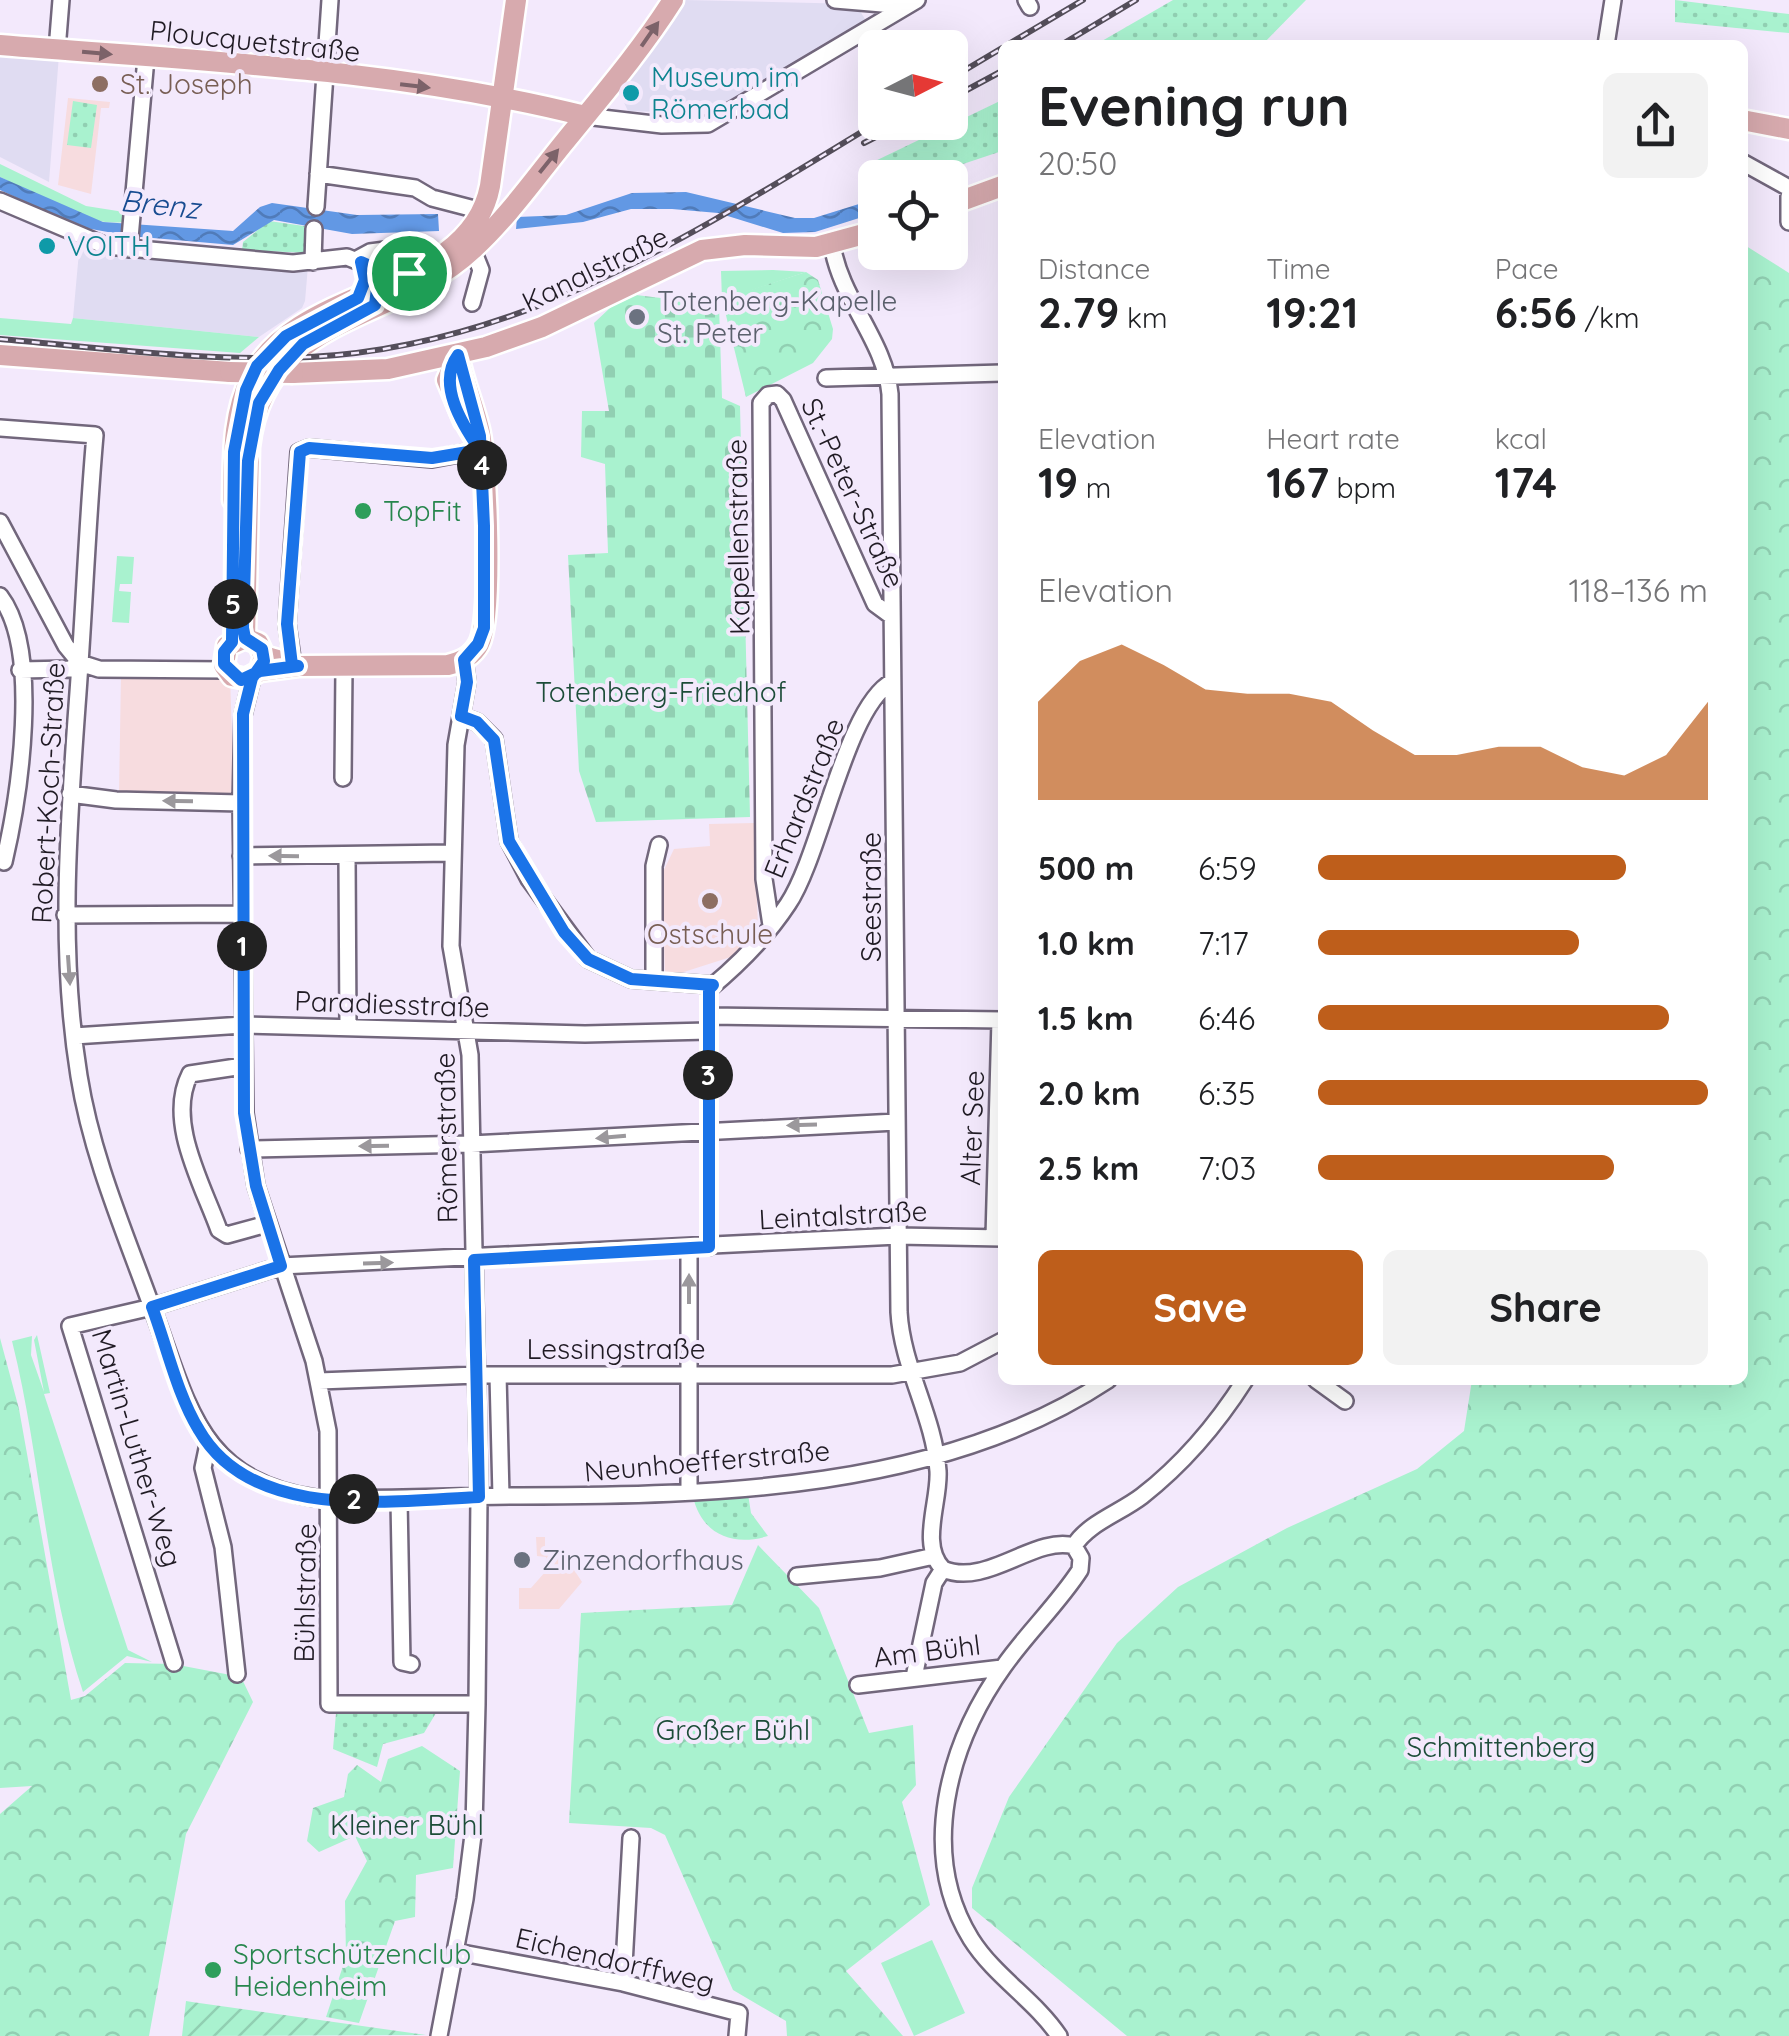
<!DOCTYPE html>
<meta charset="utf-8">
<style>
:root{--surface:#fff;--page:#f2f2f2;--text:#202124;--muted:#757577;--accent:#be5e1b}
body{margin:0;font-family:Quicksand,sans-serif;background:var(--page);color:var(--text);height:100vh;display:flex;flex-direction:column;font-size:38px;white-space:nowrap}
*{box-sizing:border-box;margin:0}
p{font-size:32px;color:var(--muted)}
.icon{flex:none;width:55px;height:55px;fill:none;stroke:currentColor;stroke-width:2;stroke-linecap:round;stroke-linejoin:round}
.map{position:relative;flex:1;overflow:hidden}
.details{position:absolute;left:998px;top:40px;width:750px;height:1345px;display:flex;flex-direction:column;background:var(--surface);border-radius:15px;box-shadow:0 10px 40px #0002}
.details>*{flex:none}
.needle{width:65px;rotate:84deg}
.fabs{position:absolute;left:858px;top:30px;display:grid;gap:20px}
.fabs a{display:grid;place-items:center;width:110px;height:110px;border-radius:15px;background:var(--surface);box-shadow:0 10px 40px #0002;font-size:50px}
.pin{position:absolute;display:grid;place-items:center;width:85px;height:85px;color:#fff;margin:-42px;border:5px solid #fff;border-radius:50%;box-shadow:0 2px 10px #0007}
.km{position:absolute;width:50px;height:50px;margin:-25px;border-radius:50%;background:#222;color:#fff;font-size:28px;line-height:50px;text-align:center}
.round{display:grid;place-items:center;flex:none;width:105px;height:105px;border-radius:15px;background:var(--page)}
.summary{display:flex;align-items:center;justify-content:space-between;height:170px;padding:0 40px}
h1{font-size:55px;font-weight:700;line-height:75px}
.stats{display:grid;grid-template-columns:repeat(3,1fr);gap:15px;height:170px;padding:10px 40px}
.stats div{display:grid;align-content:center}
.stats b{font-size:42px;font-weight:700}
.stats small{font-size:28px;font-weight:400}
.stats p{font-size:28px}
.chart{height:280px;padding:20px 40px}
.chart p{display:flex;justify-content:space-between}
.chart svg{width:100%;height:180px;margin-top:10px;fill:var(--accent);opacity:.7}
.button{display:flex;gap:20px;margin-top:auto;padding:20px 40px}
.button a{flex:1;height:115px;border-radius:15px;background:var(--accent);color:#fff;font-size:40px;font-weight:700;line-height:115px;text-align:center}
.button a+a{background:var(--page);color:var(--text)}
ul{padding:0 40px;list-style:none;font-size:32px}
li{display:grid;grid-template-columns:160px 120px 1fr;align-items:center;height:75px}
li i{height:25px;border-radius:12px;background:var(--accent)}
.map>svg:first-child{display:block}
</style>
<div class="map">
<svg width="1789" height="2036" viewBox="0 0 1789 2036">
<defs>
<pattern id="forest-crowns" width="20" height="18" patternUnits="userSpaceOnUse" patternTransform="scale(2.5)"><rect width="20" height="18" fill="#a9f2cf"/><path d="M2 6a3 3 0 1 1 6 0M12 15a3 3 0 1 1 6 0" fill="none" stroke="#91cfb2"/></pattern>
<pattern id="cemetery-stones" width="16" height="16" patternUnits="userSpaceOnUse" patternTransform="scale(2.5)"><rect width="16" height="16" fill="#a9f2cf"/><path d="M2 7V4a2 2 0 0 1 4 0v3zM10 15v-3a2 2 0 0 1 4 0v3z" fill="#91cfb2"/></pattern>
<pattern id="park-dots" width="8" height="8" patternUnits="userSpaceOnUse" patternTransform="scale(2.5)"><rect width="8" height="8" fill="#a9f2cf"/><path d="M2 2h.1M6 6h.1" fill="none" stroke="#91cfb2" stroke-width="1.8" stroke-linecap="round"/></pattern>
<pattern id="garden-furrows" width="10" height="10" patternUnits="userSpaceOnUse" patternTransform="scale(2.5)"><rect width="10" height="10" fill="#a9f2cf"/><path d="M-1 1l2-2M0 10L10 0M9 11l2-2" fill="none" stroke="#91cfb2"/></pattern>
<pattern id="water-waves" width="16" height="10" patternUnits="userSpaceOnUse" patternTransform="scale(2.5)"><rect width="16" height="10" fill="#6298e4"/><path d="M0 5q4-4 8 0t8 0" fill="none" stroke="#507bb9"/></pattern>
</defs>
<rect width="100%" height="100%" fill="#f3e9fc"/>
<path fill="#e0dcf2" d="M 684,0 L 856,4 L 869,26 L 722,114 L 628,111 L 619,92 Z
M 0,50 L 59,55 L 49,182 L 0,157 Z
M 80,241 L 308,266 L 305,301 L 302,308 L 259,337 L 73,318 Z"/>
<path fill="#f7dcdf" d="M 68,98 L 110,102 L 109,108 L 101,108 L 91,194 L 58,185 Z
M 121,676 L 230,677 L 234,794 L 119,794 Z
M 754,823 L 758,928 L 737,955 L 665,978 L 662,874 L 674,849 L 710,846 L 709,824 Z
M 536,1537 L 545,1537 L 545,1548 L 552,1555 L 565,1556 L 582,1582 L 559,1609 L 519,1609 L 519,1588 L 531,1588 L 546,1571 L 546,1557 L 537,1556 Z"/>
<path fill="#a9f2cf" d="M 0,164 L 86,206 L 124,212 L 123,222 C 83,227 35,194 0,177 Z
M 773,270 L 806,272 L 722,300 L 721,271 Z
M 0,318 L 71,324 L 73,318 L 259,337 L 240,353 L 0,335 Z
M 117,556 L 134,557 L 132,584 L 120,584 L 119,591 L 131,592 L 129,623 L 112,622 Z
M 37,1335 L 50,1393 L 44,1394 L 128,1650 L 152,1662 L 127,1656 L 83,1692 C 45,1579 41,1457 12,1341 L 32,1336 L 31,1355 L 44,1392 L 34,1340 Z
M 932,1940 L 965,2013 L 914,2036 L 881,1963 Z"/>
<path fill="url(#forest-crowns)" d="M 1743,244 L 1789,273 L 1789,2036 L 1127,2036 L 972,1908 L 972,1888 L 1009,1797 L 1117,1643 L 1178,1587 L 1287,1528 L 1417,1469 L 1464,1431 L 1472,1380 L 1742,1380 Z
M 806,272 L 818,280 L 833,329 L 832,339 L 813,363 L 746,397 L 722,299 Z
M 0,1338 L 19,1409 L 71,1700 L 85,1696 L 125,1663 L 173,1664 L 241,1677 L 253,1702 L 186,1834 L 149,2036 L 0,2036 L 0,1814 L 32,1786 L 0,1788 Z
M 758,1545 L 819,1608 L 869,1733 L 913,1725 L 916,1785 L 902,1802 L 930,1905 L 846,1971 L 903,2036 L 787,2036 L 786,2021 L 733,1990 L 665,1835 L 651,1828 L 569,1823 L 581,1613 L 732,1605 Z
M 422,1746 L 460,1771 L 453,1868 L 416,1875 L 415,1917 L 395,1921 L 359,2023 L 326,2017 L 346,1957 L 345,1901 L 367,1861 L 355,1836 L 319,1852 L 307,1841 L 313,1808 L 344,1797 L 348,1774 L 357,1765 L 381,1782 L 388,1759 Z"/>
<path fill="url(#cemetery-stones)" d="M 636,295 L 719,305 L 722,398 L 740,406 L 750,817 L 596,822 L 579,771 L 568,555 L 608,553 L 605,464 L 581,457 L 582,411 L 609,411 L 594,323 L 611,307 Z"/>
<path fill="url(#park-dots)" d="M 1173,0 L 1306,0 L 1262,45 L 1095,45 Z
M 1675,0 L 1789,14 L 1789,33 L 1675,22 Z
M 1002,100 L 1002,151 L 924,177 L 879,177 L 871,163 Z
M 73,101 L 97,105 L 91,148 L 67,145 Z
M 269,221 L 311,227 L 309,253 L 242,250 L 243,242 Z
M 748,1494 L 751,1513 L 768,1536 C 732,1547 702,1534 693,1497 Z
M 336,1713 L 436,1713 L 424,1733 L 383,1744 L 377,1767 L 333,1749 Z"/>
<path fill="url(#garden-furrows)" d="M 186,2001 L 192,2002 L 426,2035 L 182,2036 Z"/>
<path fill="url(#water-waves)" d="M 0,177 L 103,222 L 233,231 L 260,207 L 272,203 L 357,215 L 438,214 L 439,231 L 352,234 L 274,220 L 233,245 L 130,236 L 80,227 L 0,190 Z
M 686,192 L 795,218 L 814,218 L 875,199 L 875,213 L 815,232 L 783,233 L 718,213 L 672,209 L 631,209 L 583,222 L 516,229 L 517,217 L 566,215 L 632,193 Z"/>
<g fill="none" stroke-linecap="round" stroke-linejoin="round">
<defs>
<path id="minor" d="M 835,0 L 906,6
M 1026,0 L 1030,7
M 1606,45 L 1613,0
M 57,50 L 61,0
M 585,116 L 662,125 L 708,124 L 917,0
M 1742,162 L 1789,188
M 318,174 L 415,188 L 432,198 L 482,211
M 1789,196 L 1789,222
M 0,201 L 106,246 L 293,263 L 347,257 L 379,270 L 407,273
M 316,207 L 330,0
M 832,244 C 840,299 885,340 890,394 L 899,1312 C 902,1367 934,1416 938,1471 C 940,1501 919,1545 943,1569 C 986,1588 1035,1535 1074,1546
M 129,249 L 146,58
M 357,259 L 370,252 L 417,246
M 313,262 L 314,229
M 472,303 L 481,270 L 473,250
M 826,378 L 1002,373
M 0,428 L 95,435 C 87,525 84,616 77,706 C 68,830 59,952 79,1076 C 92,1158 126,1235 154,1313 C 189,1407 200,1480 315,1498 C 384,1500 452,1496 520,1496 C 713,1496 942,1490 1108,1380
M 0,522 L 66,646 L 80,663 L 99,669 L 226,670
M 0,596 C 42,651 19,798 4,862
M 293,665 L 287,624 L 299,452 L 309,448 L 432,459 L 480,450
M 20,670 L 70,669 L 80,663
M 252,678 L 243,715 L 241,803 L 245,1113 L 256,1186 L 314,1361 L 328,1431 L 329,1704 L 477,1704
M 461,716 L 477,722 L 494,739 L 509,841 L 529,879 L 588,959 L 631,979 L 713,985
M 343,778 L 344,667
M 70,794 L 116,800 L 241,803
M 241,856 L 451,853
M 347,857 L 348,1027
M 65,915 L 242,914
M 771,925 L 764,879 L 761,403 L 768,395 L 777,394 L 783,400 L 875,604 L 890,615
M 654,978 L 654,866 L 659,845
M 709,1016 L 1002,1020
M 74,1036 L 243,1025 L 585,1034 L 708,1031
M 243,1066 L 190,1074 C 166,1121 202,1183 219,1230 L 227,1235 L 267,1224
M 249,1149 L 471,1144 L 896,1122
M 994,1237 L 1000,1020
M 709,1247 L 709,989 C 738,965 767,936 788,904 C 821,855 846,706 892,682
M 689,1248 L 689,1492
M 498,1375 L 501,1496
M 1316,1380 L 1345,1401
M 319,1381 L 477,1375 L 892,1375 L 960,1363 L 1002,1341
M 208,1444 L 203,1468 L 223,1547 L 237,1674
M 399,1500 L 402,1662 L 411,1664
M 1074,1546 C 1088,1523 1120,1513 1142,1496 C 1183,1464 1217,1424 1245,1380
M 797,1576 L 880,1568 L 934,1556
M 174,1663 L 70,1326 L 152,1307 L 281,1266 L 898,1236 L 1002,1238
M 914,1677 L 934,1583 L 943,1569
M 858,1685 L 1002,1668
M 457,1952 L 623,1983 L 739,2013 L 737,2036
M 623,1983 L 631,1838
M 439,2036 L 465,1899 L 474,1827 L 477,1704 L 479,1497 L 470,1055 L 451,946 L 456,745 L 467,682 L 464,660
M 1059,2036 C 1035,2000 995,1977 971,1939 C 918,1853 948,1744 1004,1666 C 1027,1633 1058,1604 1080,1570 L 1081,1558 L 1074,1546"/>
<path id="major" d="M 0,45 C 194,61 395,68 585,116
M 1742,120 L 1789,129
M 950,205 L 1002,186
M 0,355 L 230,372
M 458,355 L 447,380 L 464,421
M 293,373 L 388,369 L 486,347 L 542,327 L 702,250 L 745,245 L 816,247 L 875,231
M 233,500 C 234,459 232,416 251,378 C 296,283 469,296 490,186 L 516,0
M 245,638 L 249,447 C 265,312 393,324 472,250 C 506,219 533,181 562,145 C 600,98 640,52 673,0
M 264,656 L 260,671 L 246,679 L 232,676 L 224,665 L 227,646 L 245,638 L 258,643 L 264,656 L 292,664
M 260,671 L 298,666 L 448,665 C 461,662 472,657 479,644 C 493,618 487,461 479,429 C 473,404 463,381 458,355"/>
</defs>
<use href="#minor" stroke="#72677c" stroke-width="20"/>
<use href="#major" stroke="#fff" stroke-width="25"/>
<use href="#minor" stroke="#fff" stroke-width="15"/>
<use href="#major" stroke="#d7aaae" stroke-width="20"/>
<defs>
<path id="rail" d="M 1007,45 L 1083,0
M 1061,45 L 1136,0
M 950,79 L 1002,48
M 950,99 L 1002,71
M 864,143 L 905,122
M 0,339 C 102,348 207,362 310,357 C 525,346 699,230 878,122"/>
</defs>
<use href="#rail" stroke="#544e5a" stroke-width="6"/>
<use href="#rail" stroke="#f3e9fc" stroke-width="2.5" stroke-dasharray="8" stroke-linecap="butt"/>
<defs>
<path id="major-bridge" d="M 230,372 L 293,373"/>
</defs>
<use href="#major-bridge" stroke="#fff" stroke-width="25" stroke-linecap="butt"/>
<use href="#major-bridge" stroke="#d7aaae" stroke-width="20"/>
</g>
<defs><path id="oneway-solid" d="M-6-.8H1V-3.2L6.5 0L1 3.2V.8H-6Z" transform="scale(2.5)"/></defs>
<g fill="#7c6269">
<use href="#oneway-solid" transform="translate(650 34) rotate(-55)"/>
<use href="#oneway-solid" transform="translate(97 53) rotate(5)"/>
<use href="#oneway-solid" transform="translate(415 86) rotate(7)"/>
<use href="#oneway-solid" transform="translate(549 161) rotate(-51)"/>
</g>
<g fill="#9b989c">
<use href="#oneway-solid" transform="translate(178 801) rotate(-179)"/>
<use href="#oneway-solid" transform="translate(284 856) rotate(-179)"/>
<use href="#oneway-solid" transform="translate(69 970) rotate(86)"/>
<use href="#oneway-solid" transform="translate(802 1125) rotate(178)"/>
<use href="#oneway-solid" transform="translate(611 1137) rotate(175)"/>
<use href="#oneway-solid" transform="translate(374 1146) rotate(179)"/>
<use href="#oneway-solid" transform="translate(378 1263) rotate(-2)"/>
<use href="#oneway-solid" transform="translate(689 1289) rotate(-90)"/>
</g>
<g fill="none" stroke-linecap="round" stroke-linejoin="round">
<defs>
<path id="route" d="M 409,273 L 377,288 L 375,305 L 303,344 L 279,370 L 259,403 L 248,461 L 243,628 L 245,638 L 262,649 L 264,661 L 252,678 L 243,714 L 244,1113 L 256,1186 L 281,1266 L 152,1307 C 167,1347 177,1394 199,1430 C 252,1522 391,1501 479,1497 L 474,1260 L 709,1247 L 709,989 L 713,985 L 631,979 L 588,959 L 564,932 L 509,841 L 494,740 L 477,722 L 461,716 L 467,682 L 464,660 L 478,644 L 484,628 L 484,526 L 480,436 L 458,355 C 437,383 461,423 480,450 L 432,458 L 309,448 L 300,452 L 287,624 L 292,665 L 298,666 L 260,671 L 241,680 L 224,664 L 224,652 L 232,642 L 234,452 L 246,390 L 257,366 L 286,336 L 358,298 L 365,280 L 361,262 L 379,270 L 409,273"/>
</defs>
<use href="#route" stroke="#fff" stroke-width="20"/>
<use href="#route" stroke="#1a73e8" stroke-width="12"/>
</g>
<g fill="#8d6e63" stroke="#f3e9fc" stroke-width="4">
<circle cx="100" cy="84" r="10"/>
<circle cx="710" cy="901" r="10"/>
</g>
<g fill="#0f9aa8" stroke="#f3e9fc" stroke-width="4">
<circle cx="631" cy="93" r="10"/>
<circle cx="47" cy="246" r="10"/>
</g>
<g fill="#6b7280" stroke="#f3e9fc" stroke-width="4">
<circle cx="637" cy="317" r="10"/>
<circle cx="522" cy="1560" r="10"/>
</g>
<g fill="#2e9e5b" stroke="#f3e9fc" stroke-width="4">
<circle cx="363" cy="511" r="10"/>
<circle cx="213" cy="1970" r="10"/>
</g>
<g text-anchor="middle" stroke-width="8" stroke-linejoin="round" paint-order="stroke">
<g font-size="28" fill="#201b24" stroke="#f3e9fc">
<text transform="translate(255 41) rotate(6)" y="10">Ploucquetstraße</text>
<text transform="translate(595 269) rotate(-26)" y="10">Kanalstraße</text>
<text transform="translate(853 493) rotate(65)" y="10">St.-Peter-Straße</text>
<text transform="translate(738 537) rotate(-91)" y="10">Kapellenstraße</text>
<text transform="translate(48 793) rotate(-87)" y="10">Robert-Koch-Straße</text>
<text transform="translate(804 798) rotate(-68)" y="10">Erhardstraße</text>
<text transform="translate(871 897) rotate(-90)" y="10">Seestraße</text>
<text transform="translate(392 1004) rotate(2)" y="10">Paradiesstraße</text>
<text transform="translate(972 1128) rotate(-88)" y="10">Alter See</text>
<text transform="translate(446 1138) rotate(-91)" y="10">Römerstraße</text>
<text transform="translate(843 1215) rotate(-3)" y="10">Leintalstraße</text>
<text x="616" y="1359">Lessingstraße</text>
<text transform="translate(137 1448) rotate(73)" y="10">Martin-Luther-Weg</text>
<text transform="translate(707 1461) rotate(-5)" y="10">Neunhoefferstraße</text>
<text transform="translate(305 1593) rotate(-89)" y="10">Bühlstraße</text>
<text transform="translate(927 1651) rotate(-7)" y="10">Am Bühl</text>
<text transform="translate(615 1960) rotate(13)" y="10">Eichendorffweg</text>
</g>
<g font-size="28" fill="#0d838f" stroke="#f3e9fc" text-anchor="start">
<text x="651" y="87">Museum im<tspan x="651" dy="32">Römerbad</tspan></text>
<text x="67" y="256">VOITH</text>
</g>
<g font-size="28" fill="#785e54" stroke="#f3e9fc" text-anchor="start">
<text x="120" y="94">St. Joseph</text>
<text x="710" y="944" text-anchor="middle">Ostschule</text>
</g>
<g font-size="28" fill="#5b616d" stroke="#f3e9fc" text-anchor="start">
<text x="657" y="311">Totenberg-Kapelle<tspan x="657" dy="32">St. Peter</tspan></text>
<text x="542" y="1570">Zinzendorfhaus</text>
</g>
<g font-size="28" fill="#27864d" stroke="#f3e9fc" text-anchor="start">
<text x="383" y="521">TopFit</text>
<text x="233" y="1964">Sportschützenclub<tspan x="233" dy="32">Heidenheim</tspan></text>
</g>
<g font-size="28" fill="#1c4c38" stroke="#f3e9fc">
<text x="661" y="702">Totenberg-Friedhof</text>
<text x="733" y="1740">Großer Bühl</text>
<text x="1501" y="1757">Schmittenberg</text>
<text x="407" y="1835">Kleiner Bühl</text>
</g>
<g font-size="30" font-style="italic" fill="#184c91" stroke="#f3e9fc">
<text transform="translate(160 205) rotate(6)" y="10">Brenz</text>
</g>
</g>
</svg>
<div class="fabs">
<a><svg class="needle" viewBox="-14 -14 28 28"><path d="M0-13l5 13h-10z" fill="#e53935"/><path d="M0 13l5-13h-10z" fill="#757577"/></svg></a>
<a><svg class="icon" aria-label="locate" viewBox="0 0 24 24"><circle cx="12" cy="12" r="6"/><path d="M12 2v4M12 18v4M2 12h4M18 12h4"/></svg></a>
</div>
<div class="pin" style="left:409px;top:273px;background:#1e9e55"><svg class="icon" aria-label="arrive" viewBox="0 0 24 24"><path d="M6 21V4h12l-3 4 3 4H6"/></svg></div>
<b class="km" style="left:242px;top:946px">1</b>
<b class="km" style="left:354px;top:1499px">2</b>
<b class="km" style="left:708px;top:1075px">3</b>
<b class="km" style="left:482px;top:465px">4</b>
<b class="km" style="left:233px;top:604px">5</b>
<section class="details">
<div class="summary"><div><h1>Evening run</h1><p>20:50</p></div><a class="round"><svg class="icon" aria-label="share" viewBox="0 0 24 24"><path d="M12 15V3M7 8l5-5 5 5M5 13v7h14v-7"/></svg></a></div>
<div class="stats">
<div><p>Distance</p><b>2.79<small> km</small></b></div>
<div><p>Time</p><b>19:21</b></div>
<div><p>Pace</p><b>6:56<small> /km</small></b></div>
</div>
<div class="stats">
<div><p>Elevation</p><b>19<small> m</small></b></div>
<div><p>Heart rate</p><b>167<small> bpm</small></b></div>
<div><p>kcal</p><b>174</b></div>
</div>
<div class="chart"><p><span>Elevation</span>118–136 m</p>
<svg viewBox="0 0 160 44" preserveAspectRatio="none"><path d="M0 44V20L10 10L20 6L30 11L40 17L50 18L60 18L70 20L80 27L90 33L100 33L110 31L120 31L130 36L140 38L150 33L160 20V44z"/></svg>
</div>
<ul>
<li><b>500 m</b>6:59<i style="width:79%"></i></li>
<li><b>1.0 km</b>7:17<i style="width:67%"></i></li>
<li><b>1.5 km</b>6:46<i style="width:90%"></i></li>
<li><b>2.0 km</b>6:35<i style="width:100%"></i></li>
<li><b>2.5 km</b>7:03<i style="width:76%"></i></li>
</ul>
<div class="button"><a>Save</a><a>Share</a></div>
</section>
</div>
